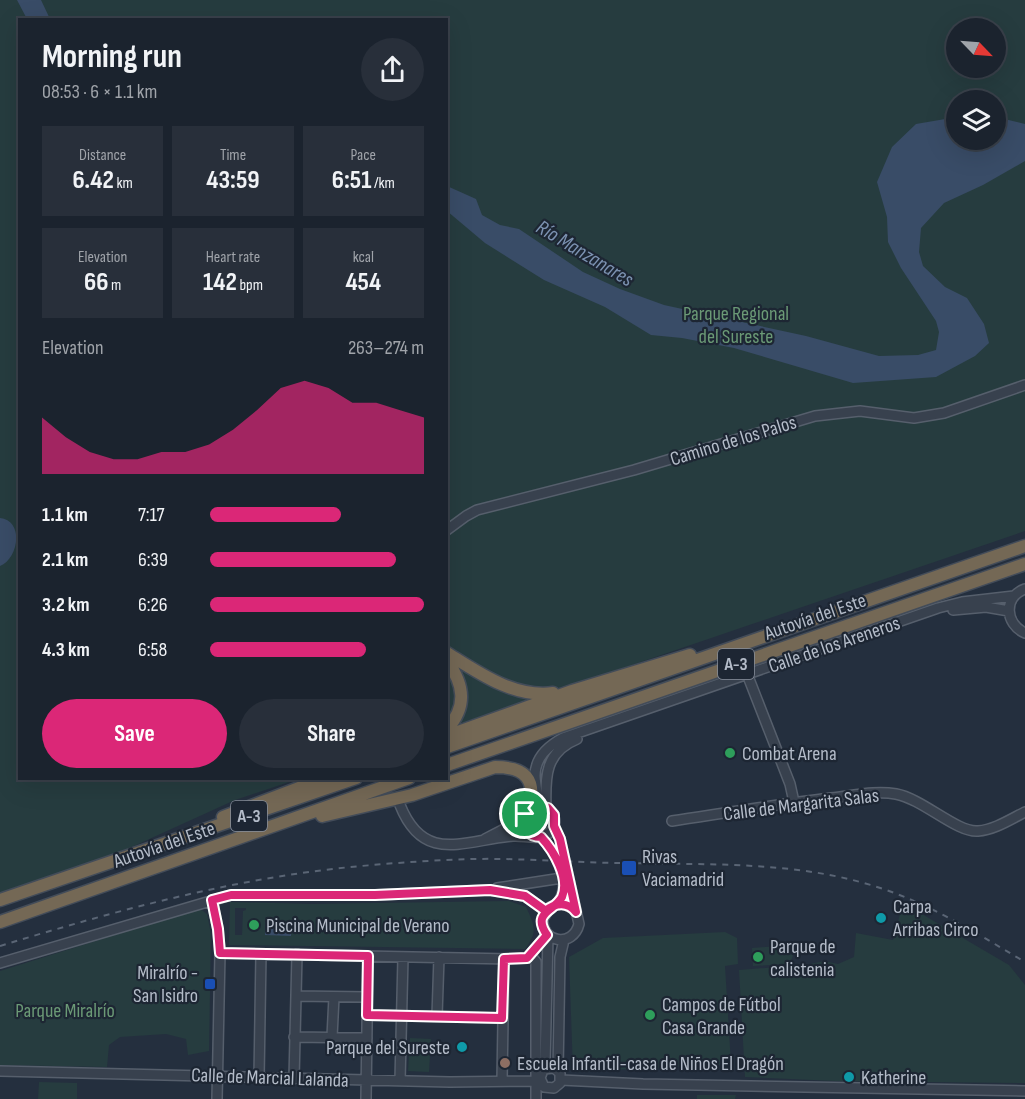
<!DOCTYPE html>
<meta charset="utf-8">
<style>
:root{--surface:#1b232e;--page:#282f3a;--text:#f1f3f6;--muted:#a0a4aa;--line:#39404a;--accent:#db2777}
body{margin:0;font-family:"Sofia Sans Condensed",sans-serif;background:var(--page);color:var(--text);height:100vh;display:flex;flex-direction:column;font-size:22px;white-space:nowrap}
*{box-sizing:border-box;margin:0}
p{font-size:20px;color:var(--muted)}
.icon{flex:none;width:33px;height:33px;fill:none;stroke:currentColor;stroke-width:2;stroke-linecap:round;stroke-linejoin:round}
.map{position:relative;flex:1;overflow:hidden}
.panel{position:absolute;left:18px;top:18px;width:430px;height:762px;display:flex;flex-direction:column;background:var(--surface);border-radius:0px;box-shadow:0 6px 24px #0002,0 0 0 2px var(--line)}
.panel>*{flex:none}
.needle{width:39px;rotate:115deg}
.tools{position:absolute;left:946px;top:18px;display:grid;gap:12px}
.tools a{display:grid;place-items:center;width:60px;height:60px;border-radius:50%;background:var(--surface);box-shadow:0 6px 24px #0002,0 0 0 2px var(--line);font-size:30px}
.pin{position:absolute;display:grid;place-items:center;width:51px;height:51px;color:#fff;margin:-26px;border:3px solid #fff;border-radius:50%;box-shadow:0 2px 6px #0007}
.round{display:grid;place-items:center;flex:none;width:63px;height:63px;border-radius:32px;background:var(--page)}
.overview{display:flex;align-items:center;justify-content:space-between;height:102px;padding:0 24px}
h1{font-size:33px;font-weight:700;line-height:45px}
.metrics{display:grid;grid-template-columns:repeat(3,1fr);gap:9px;height:102px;padding:6px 24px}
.metrics div{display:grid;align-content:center;border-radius:0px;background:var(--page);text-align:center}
.metrics b{font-size:26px;font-weight:700}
.metrics small{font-size:16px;font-weight:400}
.metrics p{font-size:16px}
.chart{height:168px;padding:12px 24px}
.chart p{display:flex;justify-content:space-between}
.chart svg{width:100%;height:108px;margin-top:6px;fill:var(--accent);opacity:.7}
.cta{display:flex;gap:12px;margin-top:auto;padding:12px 24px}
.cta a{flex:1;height:69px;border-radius:36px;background:var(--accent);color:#fff;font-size:24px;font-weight:700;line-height:69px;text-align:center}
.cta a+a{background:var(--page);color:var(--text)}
ul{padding:0 24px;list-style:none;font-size:20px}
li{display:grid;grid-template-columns:96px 72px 1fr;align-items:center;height:45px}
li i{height:15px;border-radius:8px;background:var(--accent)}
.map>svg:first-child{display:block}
</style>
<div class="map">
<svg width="1025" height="1099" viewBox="0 0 1025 1099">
<rect width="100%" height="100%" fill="#242f3e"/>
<path fill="#263c3f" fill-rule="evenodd" d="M 0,0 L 1025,0 L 1025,531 L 447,728 L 447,20 L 20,20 L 20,778 L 298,779 L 235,800 L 0,907 ZM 957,28 L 996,28 L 996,68 L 957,68 ZM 957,100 L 996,100 L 996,140 L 957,140 Z
M 509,901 L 526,907 C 535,926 538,932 525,949 L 229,945 L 230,902 L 312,904 ZM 235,908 L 246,908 L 246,910 L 243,911 L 242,935 L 235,935 Z
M 903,903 L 1009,965 L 1025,985 L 1025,1083 L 835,1081 L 745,1077 L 739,970 L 805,965 L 824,961 L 838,964 L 854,957 L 856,933 L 893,940 Z
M 199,908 L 207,914 L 211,934 L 209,1051 L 188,1055 L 186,1039 L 166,1034 L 120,1037 L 109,1045 L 107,1067 L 0,1065 L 0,971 L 191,911 L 194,912 Z
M 725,932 L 737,938 L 738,964 L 725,966 L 731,1064 L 573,1072 L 569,957 L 603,938 Z
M 779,946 L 784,948 L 787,954 L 793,955 L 791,961 L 788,962 L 787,964 L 753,966 L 752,948 Z
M 410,1038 L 431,1039 L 429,1072 L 408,1071 Z
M 39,1082 L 77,1083 L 77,1099 L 38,1099 Z
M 697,1095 L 736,1095 L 735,1099 L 697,1099 Z"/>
<path fill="#394c67" d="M 17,0 L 41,0 L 50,19 L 27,19 Z
M 957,117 L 957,140 L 996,140 L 996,117 L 1025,124 L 1025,161 L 983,185 L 944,203 L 921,228 L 919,252 L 923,266 L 945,287 L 967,298 L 984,324 L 989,343 L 975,356 L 936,377 L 853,383 L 734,348 L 682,338 L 651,335 L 605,307 L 544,280 L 485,243 L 447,211 L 447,186 L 476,199 L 482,215 L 500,225 L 519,229 L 583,272 L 620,289 L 664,305 L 806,336 L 879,356 L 918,355 L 936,350 L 939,332 L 936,321 L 901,268 L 888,242 L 887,217 L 877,182 L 892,147 L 916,124 Z
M 0,518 C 25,521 18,559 0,566 Z
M 265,922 L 292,922 L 291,936 L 265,935 Z"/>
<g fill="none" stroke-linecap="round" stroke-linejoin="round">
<defs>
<path id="minor" d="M 447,530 L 466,516 L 477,510 L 634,470 L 815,416 L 860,411 L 914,418 L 944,413 L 1025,385
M 1025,589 C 1003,597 1005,624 1025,633
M 953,610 L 986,607 L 1009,611
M 749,679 L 790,784 L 794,802
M 537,795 C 537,788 535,782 535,776 C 535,757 548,746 563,738 L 938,608 L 962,602 L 1014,596
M 400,805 C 424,865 464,840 513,836 C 524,835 540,841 549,833 C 559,825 555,813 546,807 L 533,807 L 514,824 L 485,839
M 546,807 C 545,777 545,752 577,739
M 672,821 C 725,813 778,804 831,798 C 852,796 875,790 896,794 C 923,799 957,833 978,831 C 994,830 1011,819 1025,812
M 554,826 L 560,839 L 579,924 C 573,948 541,943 543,919 L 550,907 C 560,902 569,904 576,912
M 541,837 C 556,853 573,884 557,904
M 497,888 L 562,878
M 212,900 L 218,929 L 220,953 L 217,1099
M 220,953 L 510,959 L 527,958 L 547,935
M 530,955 L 536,962 L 536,1099
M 0,963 L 231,895 L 376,895 L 490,890 L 525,896 L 546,911
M 296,996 L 367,997
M 367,1015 L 502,1018
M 437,1016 L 439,957
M 294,1037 L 367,1038
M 332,1037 L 334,997
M 544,1069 L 554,1068 L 560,1073 L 560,1083 L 554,1088 L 544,1087 L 540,1078 L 545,1065 L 548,936
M 0,1071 L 450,1082 L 540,1081
M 558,1071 L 560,957 L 564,940
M 259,1078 L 261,954
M 294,1079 L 297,954
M 561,1080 L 643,1084 L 1025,1091
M 400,1081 L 403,957
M 502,1081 L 504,959
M 366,1099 L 368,956"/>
<path id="highway" d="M 447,653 C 479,673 514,698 553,693
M 447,661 C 464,684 468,706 447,729
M 447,736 L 572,691 L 690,655
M 447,747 L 1025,546
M 447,765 L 1025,564
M 322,816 L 412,795 L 495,767 C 525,767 537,779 529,809
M 223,817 L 325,778
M 0,900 L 356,778
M 0,922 L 409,778"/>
</defs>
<use href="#minor" stroke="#565f6c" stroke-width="12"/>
<use href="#highway" stroke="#434c59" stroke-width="15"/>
<use href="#minor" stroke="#38414e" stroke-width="9"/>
<use href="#highway" stroke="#746855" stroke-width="12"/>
<path stroke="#5a6575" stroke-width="2" stroke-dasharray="6 6" stroke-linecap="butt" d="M 0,946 C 121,909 246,875 373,865 C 406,862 440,860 473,859 C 524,858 576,863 627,863 C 710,865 794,861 874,886 C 929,903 976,933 1025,962"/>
</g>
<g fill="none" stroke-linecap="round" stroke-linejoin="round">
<defs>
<path id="route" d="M 525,814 C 521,827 528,837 541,837 C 554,851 570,878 562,897 C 555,911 531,912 547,935 L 527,958 L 504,959 L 502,1018 L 367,1015 L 368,956 L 220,953 L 218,929 L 212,900 L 231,895 L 375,895 L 490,890 L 525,896 L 546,911 C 556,902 568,902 576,912 L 560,839 L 554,826 L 554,815 L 548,808 L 540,806 L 530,808 L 525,814"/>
</defs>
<use href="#route" stroke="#fff" stroke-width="12"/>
<use href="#route" stroke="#db2777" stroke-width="8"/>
</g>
<g fill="#2e9e5b" stroke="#1d2633" stroke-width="2">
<circle cx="730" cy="753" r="6"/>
<circle cx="254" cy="925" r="6"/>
<circle cx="758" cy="957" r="6"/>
<circle cx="650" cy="1015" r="6"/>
</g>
<g fill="#1a4fb4" stroke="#1d2633" stroke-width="2">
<rect x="621" y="860" width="16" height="16" rx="3"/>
<rect x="204" y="978" width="12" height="12" rx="3"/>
</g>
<g fill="#0f9aa8" stroke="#1d2633" stroke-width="2">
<circle cx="881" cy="918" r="6"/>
<circle cx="462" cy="1047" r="6"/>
<circle cx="849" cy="1077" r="6"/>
</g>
<circle fill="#8d6e63" stroke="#1d2633" stroke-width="2" cx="505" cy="1063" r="6"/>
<g text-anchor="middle" stroke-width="4.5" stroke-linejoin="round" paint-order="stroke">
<g fill="#1d2633" stroke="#878f9c" stroke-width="1.5">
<rect x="718" y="649" width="36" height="30" rx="4.5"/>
<rect x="231" y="801" width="36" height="30" rx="4.5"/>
</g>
<g font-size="18" font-weight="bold" fill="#b4bcc9">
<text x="736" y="670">A-3</text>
<text x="249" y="822">A-3</text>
</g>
<g font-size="20" fill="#6b9a76" stroke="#1d2633">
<text x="736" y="320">Parque Regional<tspan x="736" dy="23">del Sureste</tspan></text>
<text x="65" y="1017">Parque Miralrío</text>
</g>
<g font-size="20" fill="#b4bcc9" stroke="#1d2633">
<text transform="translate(733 440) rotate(-17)" y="7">Camino de los Palos</text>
<text transform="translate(815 616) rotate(-19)" y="7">Autovía del Este</text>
<text transform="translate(834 644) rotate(-19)" y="7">Calle de los Areneros</text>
<text transform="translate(801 804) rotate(-7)" y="7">Calle de Margarita Salas</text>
<text transform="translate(164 844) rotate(-19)" y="7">Autovía del Este</text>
<text transform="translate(270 1077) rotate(2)" y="7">Calle de Marcial Lalanda</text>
</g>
<g font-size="20" fill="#b4bcc9" stroke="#1d2633" text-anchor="start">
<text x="742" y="760">Combat Arena</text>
<text x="642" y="863">Rivas<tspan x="642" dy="23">Vaciamadrid</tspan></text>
<text x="893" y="913">Carpa<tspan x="893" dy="23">Arribas Circo</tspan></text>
<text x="266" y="932">Piscina Municipal de Verano</text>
<text x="770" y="953">Parque de<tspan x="770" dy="23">calistenia</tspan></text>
<text x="198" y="979" text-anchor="end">Miralrío -<tspan x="198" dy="23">San Isidro</tspan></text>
<text x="662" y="1011">Campos de Fútbol<tspan x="662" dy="23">Casa Grande</tspan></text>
<text x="450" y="1054" text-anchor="end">Parque del Sureste</text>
<text x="517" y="1070">Escuela Infantil-casa de Niños El Dragón</text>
<text x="861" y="1084">Katherine</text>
</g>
<g font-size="21" font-style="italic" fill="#7c92b1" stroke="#1d2633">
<text transform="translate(585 253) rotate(31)" y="7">Río Manzanares</text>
</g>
</g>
</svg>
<div class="tools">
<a><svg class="needle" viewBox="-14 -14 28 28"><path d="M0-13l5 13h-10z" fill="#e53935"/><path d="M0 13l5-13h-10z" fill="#a0a4aa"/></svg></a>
<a><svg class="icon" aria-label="layers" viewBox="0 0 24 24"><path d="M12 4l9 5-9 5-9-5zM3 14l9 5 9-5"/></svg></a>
</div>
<div class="pin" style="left:525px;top:814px;background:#1e9e55"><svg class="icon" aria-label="arrive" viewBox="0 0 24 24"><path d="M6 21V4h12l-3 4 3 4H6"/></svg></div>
<section class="panel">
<div class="overview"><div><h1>Morning run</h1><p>08:53 · 6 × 1.1 km</p></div><a class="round"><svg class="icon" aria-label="share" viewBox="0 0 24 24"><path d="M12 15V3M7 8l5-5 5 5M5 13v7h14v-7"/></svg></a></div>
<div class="metrics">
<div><p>Distance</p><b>6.42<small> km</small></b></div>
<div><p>Time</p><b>43:59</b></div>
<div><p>Pace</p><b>6:51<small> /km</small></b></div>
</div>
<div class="metrics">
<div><p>Elevation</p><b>66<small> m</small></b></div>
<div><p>Heart rate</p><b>142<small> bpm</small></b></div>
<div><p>kcal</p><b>454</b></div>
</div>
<div class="chart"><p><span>Elevation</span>263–274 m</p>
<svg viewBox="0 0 160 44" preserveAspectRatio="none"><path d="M0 44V21L10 29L20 35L30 38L40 38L50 35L60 35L70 32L80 26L90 18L100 9L110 6L120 9L130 15L140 15L150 18L160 21V44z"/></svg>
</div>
<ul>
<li><b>1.1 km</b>7:17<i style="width:61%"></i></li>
<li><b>2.1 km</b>6:39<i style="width:87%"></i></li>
<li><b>3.2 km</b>6:26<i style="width:100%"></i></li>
<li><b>4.3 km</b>6:58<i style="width:73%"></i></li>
</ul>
<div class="cta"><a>Save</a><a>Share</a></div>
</section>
</div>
